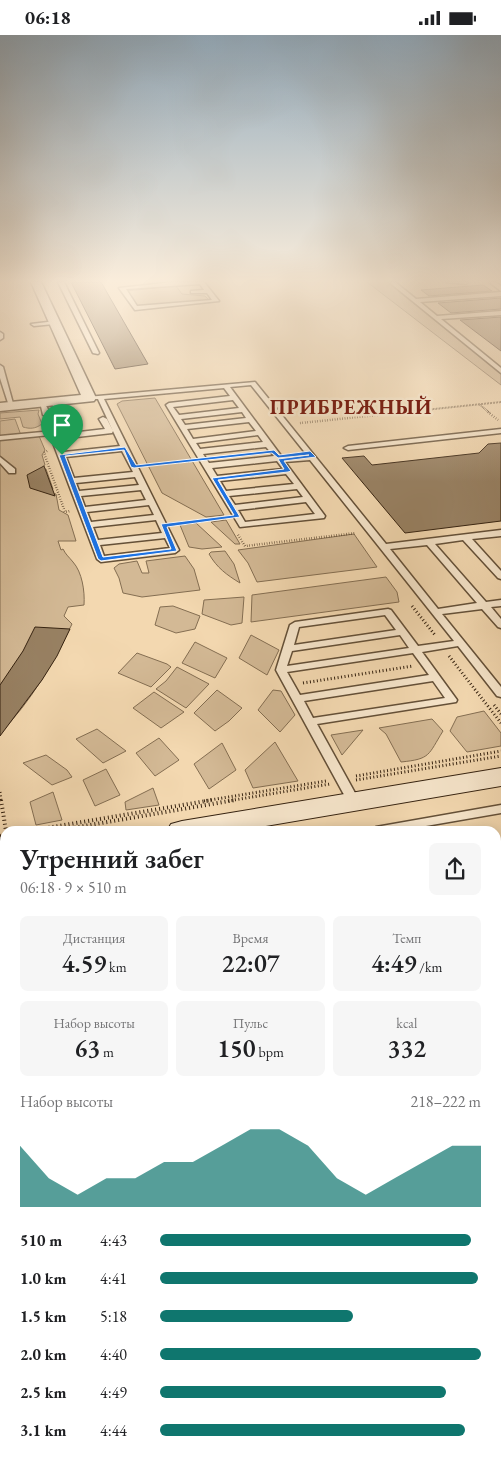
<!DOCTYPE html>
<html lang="ru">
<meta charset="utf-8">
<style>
:root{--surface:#fff;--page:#f6f6f6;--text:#202124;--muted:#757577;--accent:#0f766e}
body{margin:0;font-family:"EB Garamond",serif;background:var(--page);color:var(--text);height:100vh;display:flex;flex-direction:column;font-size:19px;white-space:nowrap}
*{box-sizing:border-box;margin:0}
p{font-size:16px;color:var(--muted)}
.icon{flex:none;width:28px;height:28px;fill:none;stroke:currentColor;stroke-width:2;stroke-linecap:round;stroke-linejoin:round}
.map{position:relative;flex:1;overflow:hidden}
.drawer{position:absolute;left:0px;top:791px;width:501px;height:631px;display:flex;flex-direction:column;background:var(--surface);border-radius:15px 15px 0 0;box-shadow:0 2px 12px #0003}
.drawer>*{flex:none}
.pin{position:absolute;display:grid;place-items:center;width:42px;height:42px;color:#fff;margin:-51px -21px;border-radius:50% 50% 50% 0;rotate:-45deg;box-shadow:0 0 5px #0007}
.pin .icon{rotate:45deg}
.round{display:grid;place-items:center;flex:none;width:52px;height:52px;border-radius:8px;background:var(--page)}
.overview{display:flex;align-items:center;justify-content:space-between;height:85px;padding:0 20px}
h1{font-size:28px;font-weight:600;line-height:38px}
.metrics{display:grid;grid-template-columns:repeat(3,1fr);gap:8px;height:85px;padding:5px 20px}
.metrics div{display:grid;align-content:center;border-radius:8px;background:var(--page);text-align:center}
.metrics b{font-size:25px;font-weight:600}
.metrics small{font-size:14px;font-weight:400}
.metrics p{font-size:14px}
.chart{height:140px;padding:10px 20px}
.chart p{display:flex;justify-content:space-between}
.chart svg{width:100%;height:90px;margin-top:5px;fill:var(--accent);opacity:.7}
ul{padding:0 20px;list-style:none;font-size:16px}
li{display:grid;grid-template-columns:80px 60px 1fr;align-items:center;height:38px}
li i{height:12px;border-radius:6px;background:var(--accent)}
.status{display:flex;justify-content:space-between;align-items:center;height:35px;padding:0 25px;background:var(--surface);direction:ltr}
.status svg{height:14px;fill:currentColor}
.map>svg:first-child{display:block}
</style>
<div class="status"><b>06:18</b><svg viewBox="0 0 49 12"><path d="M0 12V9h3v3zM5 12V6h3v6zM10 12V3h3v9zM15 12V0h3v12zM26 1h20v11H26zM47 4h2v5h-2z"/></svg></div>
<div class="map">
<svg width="501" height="1422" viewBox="0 0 501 1422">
<rect width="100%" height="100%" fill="#f3d8b0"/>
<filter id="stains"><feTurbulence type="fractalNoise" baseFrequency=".004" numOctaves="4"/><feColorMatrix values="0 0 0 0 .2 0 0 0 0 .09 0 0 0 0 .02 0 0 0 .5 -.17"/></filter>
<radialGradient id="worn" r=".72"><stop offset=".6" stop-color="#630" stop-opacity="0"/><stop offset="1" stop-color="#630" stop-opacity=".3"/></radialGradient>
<path fill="#d3b995" stroke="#846e52" d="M 367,247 L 389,247 L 501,338 L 501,350 Z
M 176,251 L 182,259 L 205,261 L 209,265 L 137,272 L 126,256 Z
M 155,363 L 224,480 L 206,482 L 162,458 L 117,369 L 122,366 Z
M 39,375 L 38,379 L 42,389 C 35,394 30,394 23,392 L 20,382 L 0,384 L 0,378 Z
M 15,384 L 22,403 L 39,401 L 45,415 L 42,420 L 45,430 L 41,433 L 46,434 L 53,454 L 50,458 L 56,459 L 59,475 L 68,480 L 76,506 L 58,506 L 61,515 L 63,514 C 66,520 69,522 73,527 C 82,537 85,556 84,570 L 68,572 L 64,581 L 72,589 C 53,628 31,667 0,698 L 0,386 Z
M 226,485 L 240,509 L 235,509 L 211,487 Z
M 196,488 L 222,512 L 202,514 L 189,512 L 180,490 Z
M 354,499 L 377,532 L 257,547 L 248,528 L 238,515 Z
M 225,516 L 234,529 L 240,548 C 227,540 217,533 209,519 L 211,517 Z
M 185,521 L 194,534 L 200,555 L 142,562 L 123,558 L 119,543 L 114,533 L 119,529 L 137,526 L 142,538 L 149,538 L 146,526 Z
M 386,542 L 397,557 L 399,567 L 251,587 L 252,560 Z
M 244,562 L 242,588 L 231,590 L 202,579 L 204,565 Z
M 173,571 L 200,581 L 195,594 L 176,598 L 155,590 L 160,572 Z
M 251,600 L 279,615 L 267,640 L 239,623 Z
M 195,607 L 227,623 L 215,643 L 182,628 Z
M 137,618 L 167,629 L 171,632 L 151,652 L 118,638 Z
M 177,632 L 209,649 L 186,673 L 156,654 L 166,646 Z
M 217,655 L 242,673 L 229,686 L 215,696 L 194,678 Z
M 273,655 L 281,656 L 295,680 L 280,697 L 258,675 Z
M 154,657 L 184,677 L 161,693 L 133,673 Z
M 484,676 L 501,698 L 501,711 L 467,717 L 450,696 L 457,682 Z
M 432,684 L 443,696 C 428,720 431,724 401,727 L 386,699 L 379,693 Z
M 97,694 L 126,716 L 103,728 L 76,704 Z
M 363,695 L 342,720 L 331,700 Z
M 159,703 L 179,725 L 155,741 L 136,718 Z
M 275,707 L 298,746 L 253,753 L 245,735 Z
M 222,708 L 236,735 L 209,754 L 194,729 Z
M 46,720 L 67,735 L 72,742 L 52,750 L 23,728 Z
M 106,734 L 120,760 L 95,771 L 83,745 Z
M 153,753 L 159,770 L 126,775 L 125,767 Z
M 53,757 L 62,785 L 36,790 L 30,767 Z
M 501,954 L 501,1105 L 496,1106 L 496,955 Z
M 5,1118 L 5,1226 L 0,1227 L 0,1120 Z"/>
<path fill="#988163" stroke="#352210" d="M 71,247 L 101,247 L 148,329 L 115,334 Z
M 483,250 L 492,256 L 429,261 L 421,255 Z
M 501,263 L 501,274 L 451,278 L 438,268 Z
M 501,282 L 501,316 L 460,285 Z
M 501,408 L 501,486 L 405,498 L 342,423 L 364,421 L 372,430 L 479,418 L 488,409 Z
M 44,431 L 55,461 L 30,453 L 27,440 Z
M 35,592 L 70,594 L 57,621 L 42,645 L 0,701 L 0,650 L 23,616 Z"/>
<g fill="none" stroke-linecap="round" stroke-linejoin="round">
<defs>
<path id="lane" d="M 58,247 L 64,247 L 99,318 L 98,319 L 93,318 Z
M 174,247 L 204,247 L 219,266 L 135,275 L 119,253 ZM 200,249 L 204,255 L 191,256 L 191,258 L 207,258 L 212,265 L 137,271 L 126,254 Z
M 389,247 L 395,247 L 416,264 L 501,257 L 501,261 L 420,267 L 437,281 L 501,276 L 501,280 L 441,284 L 501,333 L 501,338 Z
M 446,247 L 468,247 L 466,249 Z
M 489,247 L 495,247 L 501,251 L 501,256 Z
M 56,286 L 56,288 L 54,289 L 34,291 L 31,289 Z
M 0,297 L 3,299 L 3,303 L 0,305 Z
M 0,330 L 3,332 L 14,372 L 9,371 L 0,343 Z
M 255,347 L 386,509 L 501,495 L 501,501 L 472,504 L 501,536 L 501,544 L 498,543 L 463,505 L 435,509 L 486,567 L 501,565 L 501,571 L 491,572 L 501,584 L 501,593 L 498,592 L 482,574 L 442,579 L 501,652 L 501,662 L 497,661 L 458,611 L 422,617 L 457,665 L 456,667 L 317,689 L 360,767 L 354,771 L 348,767 L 276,635 L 290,590 L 295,587 L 388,574 L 391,575 L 418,611 L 454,606 L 310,425 L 285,427 L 325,481 L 324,483 L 240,492 L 166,370 L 169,368 L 230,361 L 224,353 L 104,364 L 179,515 L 175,518 L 101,527 L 97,524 L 50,400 L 0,405 L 0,401 L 53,396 L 57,399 L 64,399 L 58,387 L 62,385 L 66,387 L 71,398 L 105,394 L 99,384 L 103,382 L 107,384 L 113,396 L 112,398 L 59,404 L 64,417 L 120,411 L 98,364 L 87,364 L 87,362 ZM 251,350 L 307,420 L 282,422 L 230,352 ZM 233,365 L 239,373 L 179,380 L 173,372 ZM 242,377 L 246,383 L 185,390 L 181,384 ZM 249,387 L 256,396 L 193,404 L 187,394 ZM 258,400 L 263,407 L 200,414 L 196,408 ZM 266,412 L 274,421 L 209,428 L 203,419 ZM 122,416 L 133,437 L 74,443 L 66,422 ZM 277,426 L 283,434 L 217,441 L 212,433 ZM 286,439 L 294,449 L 226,456 L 220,446 ZM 135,442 L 139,450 L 79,456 L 76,448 ZM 297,454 L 303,462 L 235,470 L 229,461 ZM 141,455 L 146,465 L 85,472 L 81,461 ZM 306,467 L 315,479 L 245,487 L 238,475 ZM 149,470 L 154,480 L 91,487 L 87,477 ZM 156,485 L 162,498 L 98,505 L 93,492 ZM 165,503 L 170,513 L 104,521 L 100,510 ZM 427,510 L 477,568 L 438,574 L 390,514 ZM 385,580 L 396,595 L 294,610 L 299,592 ZM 400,600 L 409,613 L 287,631 L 292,616 ZM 413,618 L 429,640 L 300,660 L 287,637 ZM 433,646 L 445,663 L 313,683 L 304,666 Z
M 52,366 L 57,367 L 60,378 L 54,377 Z
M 40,367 L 44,367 L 50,378 L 49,380 L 43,380 Z
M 501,394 L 501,398 L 348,415 L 344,413 L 348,411 Z
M 0,422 L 15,434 L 15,438 L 9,438 L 0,428 Z
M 501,770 L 501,778 L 397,796 L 370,796 L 376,792 Z"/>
<path id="street" d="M 31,247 L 41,247 L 96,363 L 94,366 L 0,376 L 0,368 L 81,360 Z"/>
<path id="secondary" d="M 501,733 L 501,751 L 237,796 L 167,796 L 171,789 L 182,786 Z
M 5,816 L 5,836 L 0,837 L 0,817 Z
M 501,1111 L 501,1145 L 496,1146 L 496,1112 Z
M 5,1230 L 5,1272 L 0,1274 L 0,1232 Z"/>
<path id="primary" d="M 501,877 L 501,901 L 496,902 L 496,878 Z
M 501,913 L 501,937 L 496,938 L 496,914 Z
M 5,973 L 5,1001 L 0,1002 L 0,974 Z
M 5,1014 L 5,1044 L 0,1045 L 0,1015 Z"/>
</defs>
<use href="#lane" stroke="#645038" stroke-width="3"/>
<use href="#street" stroke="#645038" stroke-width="3"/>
<use href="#secondary" stroke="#352210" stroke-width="2"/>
<use href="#primary" stroke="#352210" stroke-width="2"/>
<path stroke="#352210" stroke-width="2" stroke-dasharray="0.5 1" stroke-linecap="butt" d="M 480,370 L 490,378
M 396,378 L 501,367"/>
<path stroke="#352210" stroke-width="2.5" stroke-dasharray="0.5 2" stroke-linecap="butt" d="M 488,377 L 498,385
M 300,388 L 407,377
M 47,416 L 44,418 L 65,477 L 70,476
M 146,430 L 190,426
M 176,489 L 225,483
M 238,500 L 245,511 L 356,498"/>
<path stroke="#352210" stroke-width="3" stroke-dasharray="1 2.5" stroke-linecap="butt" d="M 412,571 L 435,600
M 449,621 L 501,688
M 303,648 L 413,631
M 494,670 L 501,679
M 356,741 L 501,716
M 356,745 L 501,721
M 0,757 L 1,766
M 204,766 L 326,746
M 228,766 L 330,749"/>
<path stroke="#352210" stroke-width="4" stroke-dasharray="1 3" stroke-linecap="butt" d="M 1,765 L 6,796
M 29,796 L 212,765
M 55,796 L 235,765
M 0,801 L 5,800
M 0,805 L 5,805
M 496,814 L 499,810
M 496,834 L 501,834
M 0,887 L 5,886
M 0,897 L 4,925 L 0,925
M 0,950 L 5,949"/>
<path stroke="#352210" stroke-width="5" stroke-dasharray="2 4" stroke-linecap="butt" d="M 0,1079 L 5,1078
M 0,1096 L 5,1095
M 0,1375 L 5,1397
M 10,1418 L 11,1422"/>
<use href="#lane" fill="#f7e6cc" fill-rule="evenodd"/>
<use href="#street" fill="#f7e6cc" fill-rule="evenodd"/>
<use href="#secondary" fill="#f7e6cc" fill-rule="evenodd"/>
<use href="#primary" fill="#f3d8b0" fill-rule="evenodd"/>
</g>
<linearGradient id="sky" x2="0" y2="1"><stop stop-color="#92aabc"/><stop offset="0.55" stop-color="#faeddb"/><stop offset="1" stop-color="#faeddb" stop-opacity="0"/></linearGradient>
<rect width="501" height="447" fill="url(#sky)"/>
<path fill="#1a73e8" stroke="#fff" fill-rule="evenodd" d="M 125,412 L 136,430 L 274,415 L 279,420 L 310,416 L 316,422 L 284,426 L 291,436 L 288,437 L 218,445 L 240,482 L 167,492 L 177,516 L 101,526 L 98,524 L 59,420 ZM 124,415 L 131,432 L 134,433 L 272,418 L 278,423 L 309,420 L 278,424 L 284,434 L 212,443 L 234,480 L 161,489 L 171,514 L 103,522 L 65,421 Z"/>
<g text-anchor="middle" stroke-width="5" stroke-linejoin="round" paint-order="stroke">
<g font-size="20" font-weight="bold" letter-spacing="1" fill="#7a1f14" stroke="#f7e6cc">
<text x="351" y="379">ПРИБРЕЖНЫЙ</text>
</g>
</g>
<rect width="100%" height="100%" filter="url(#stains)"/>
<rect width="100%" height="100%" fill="url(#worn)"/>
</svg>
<div class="pin" style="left:62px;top:420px;background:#1e9e55"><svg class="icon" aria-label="arrive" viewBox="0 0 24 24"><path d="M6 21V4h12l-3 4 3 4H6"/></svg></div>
<section class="drawer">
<div class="overview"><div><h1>Утренний забег</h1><p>06:18 · 9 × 510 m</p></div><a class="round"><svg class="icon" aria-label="share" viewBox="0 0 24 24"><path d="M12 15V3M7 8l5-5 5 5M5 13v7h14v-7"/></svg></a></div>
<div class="metrics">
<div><p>Дистанция</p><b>4.59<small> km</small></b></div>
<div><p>Время</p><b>22:07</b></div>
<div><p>Темп</p><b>4:49<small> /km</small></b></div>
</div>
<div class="metrics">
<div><p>Набор высоты</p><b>63<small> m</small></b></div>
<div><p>Пульс</p><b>150<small> bpm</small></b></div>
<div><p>kcal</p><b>332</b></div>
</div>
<div class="chart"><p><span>Набор высоты</span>218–222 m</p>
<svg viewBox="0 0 160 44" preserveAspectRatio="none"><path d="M0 44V14L10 30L20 38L30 30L40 30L50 22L60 22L70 14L80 6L90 6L100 14L110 30L120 38L130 30L140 22L150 14L160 14V44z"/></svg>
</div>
<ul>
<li><b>510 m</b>4:43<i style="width:97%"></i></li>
<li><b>1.0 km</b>4:41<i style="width:99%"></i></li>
<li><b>1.5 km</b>5:18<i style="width:60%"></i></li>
<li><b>2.0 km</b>4:40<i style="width:100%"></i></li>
<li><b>2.5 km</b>4:49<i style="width:89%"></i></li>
<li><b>3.1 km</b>4:44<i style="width:95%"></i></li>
</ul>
</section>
</div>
